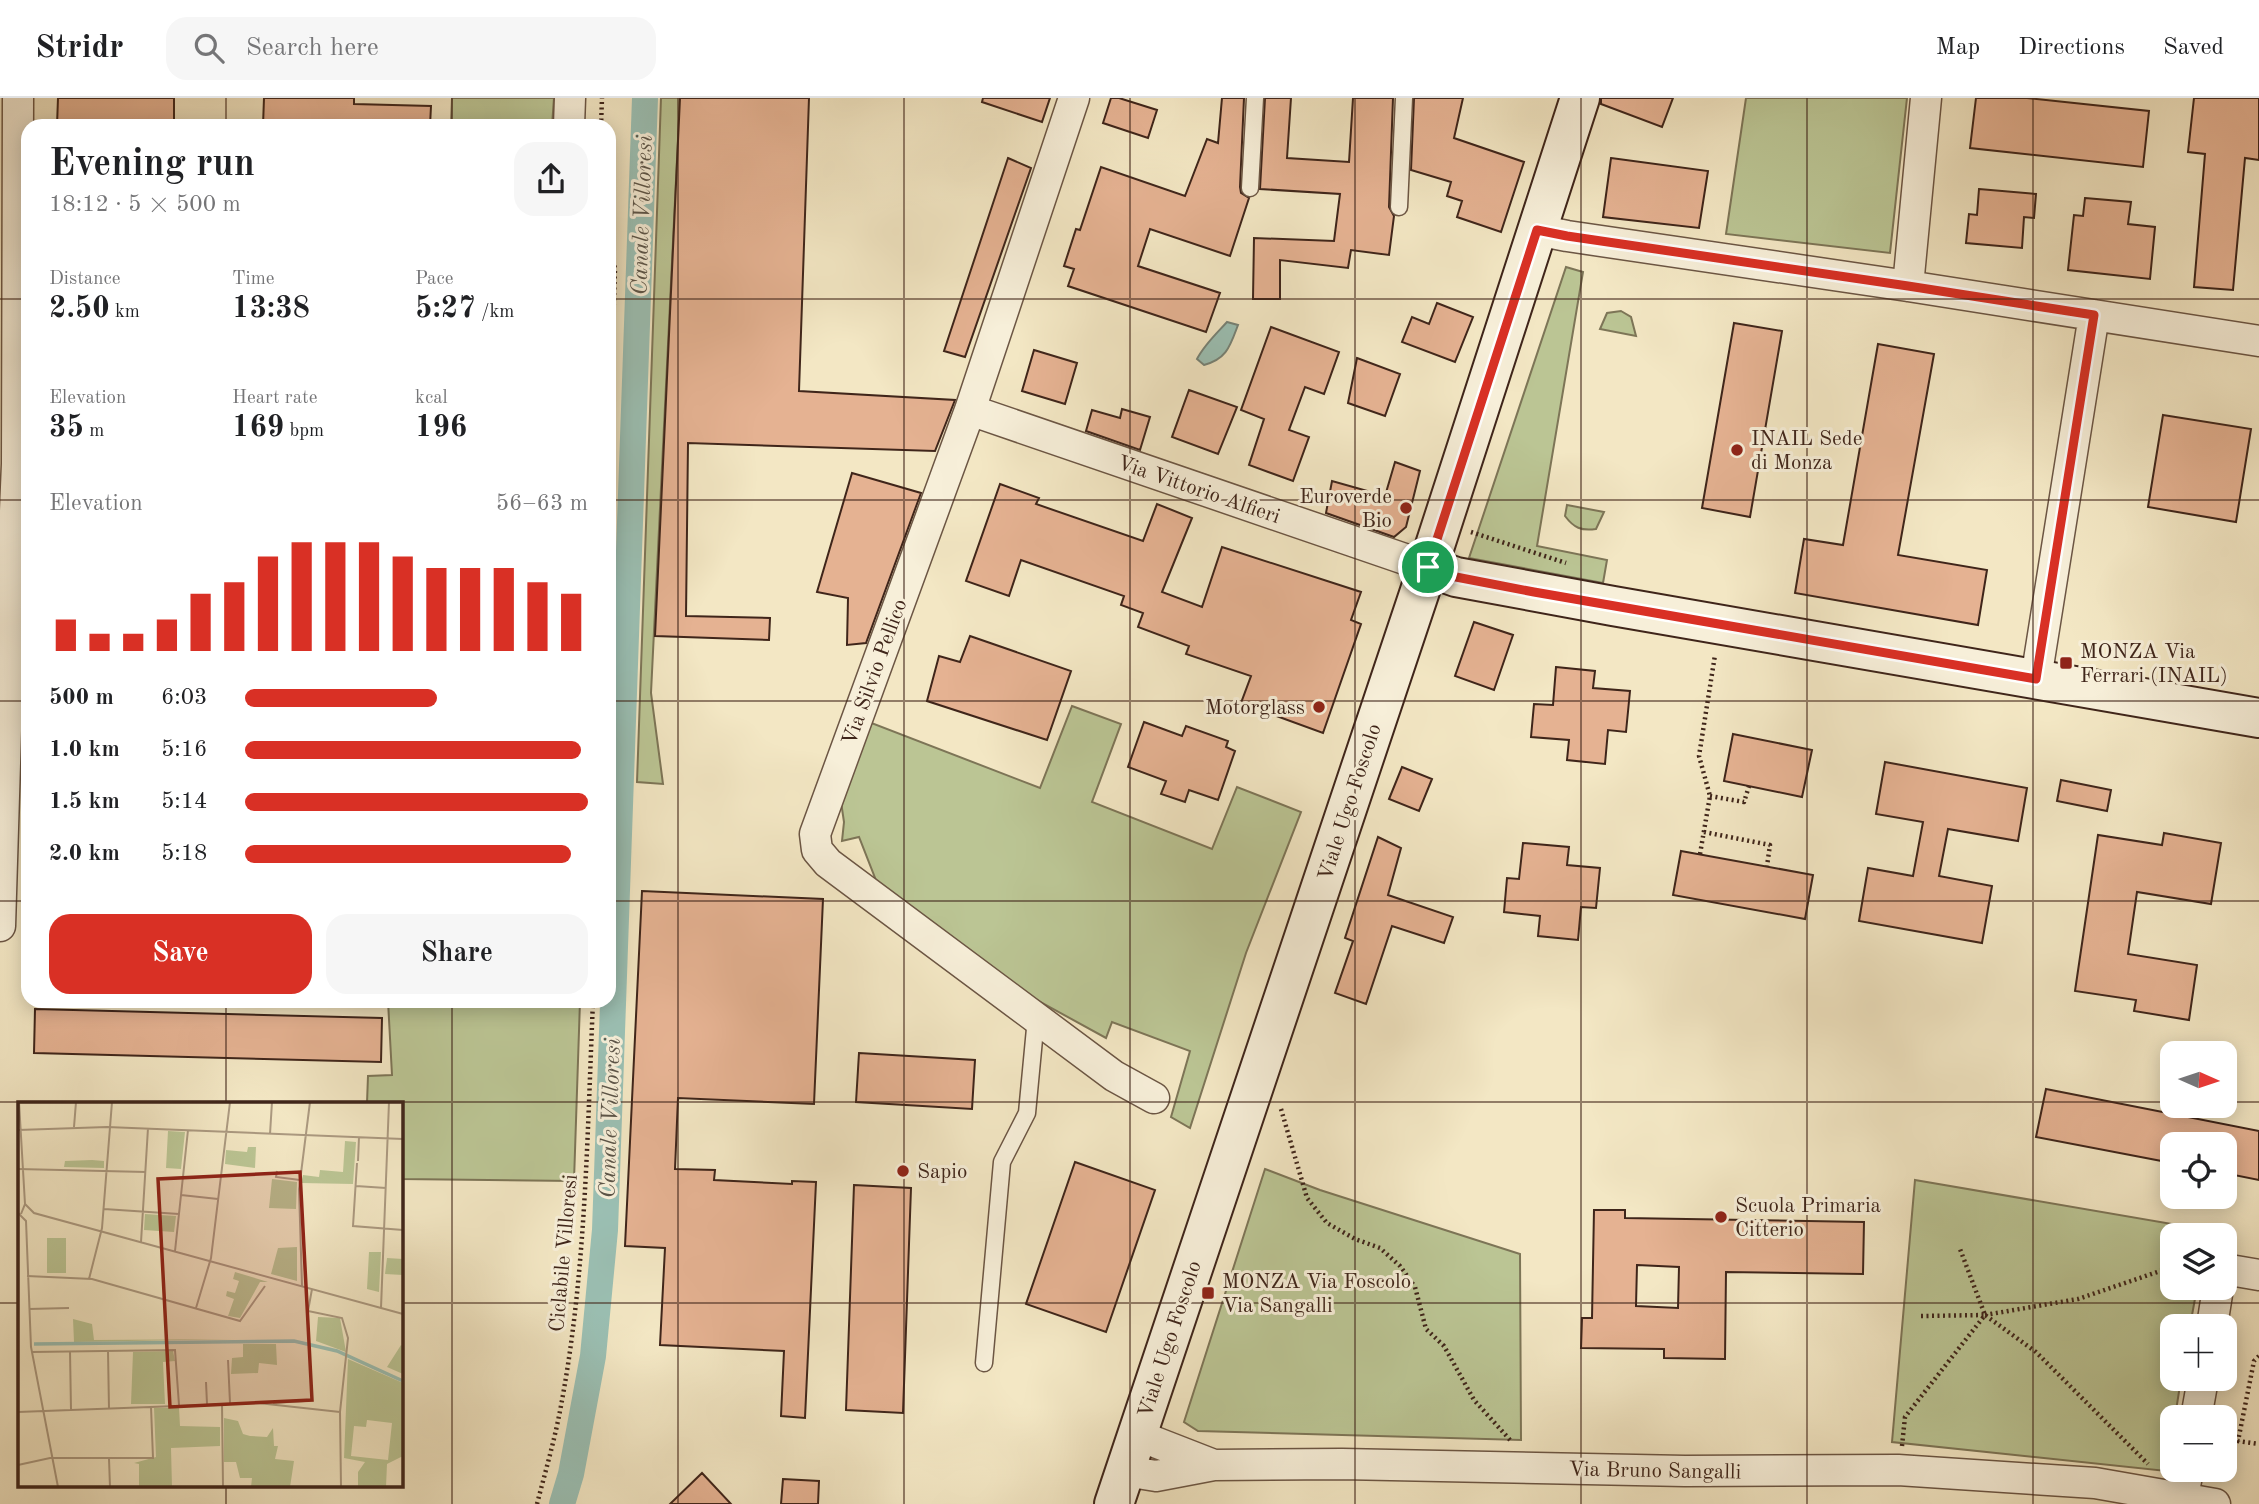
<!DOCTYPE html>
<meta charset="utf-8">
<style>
:root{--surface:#fff;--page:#f6f6f6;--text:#202124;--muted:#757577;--line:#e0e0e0;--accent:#d93025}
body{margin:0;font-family:"Old Standard TT",serif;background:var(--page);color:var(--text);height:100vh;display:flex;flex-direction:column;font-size:26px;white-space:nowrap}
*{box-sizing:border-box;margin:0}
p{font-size:23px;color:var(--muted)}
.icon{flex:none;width:38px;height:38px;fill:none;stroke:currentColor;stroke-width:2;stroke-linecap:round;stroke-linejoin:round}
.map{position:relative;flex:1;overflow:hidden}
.panel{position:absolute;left:21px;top:21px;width:595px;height:889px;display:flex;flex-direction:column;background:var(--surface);border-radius:21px;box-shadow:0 4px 18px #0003}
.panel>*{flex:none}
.needle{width:46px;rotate:93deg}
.controls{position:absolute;left:2160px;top:943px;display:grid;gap:14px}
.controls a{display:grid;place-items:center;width:77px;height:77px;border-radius:14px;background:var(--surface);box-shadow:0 4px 18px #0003;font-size:35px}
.pin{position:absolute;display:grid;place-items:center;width:60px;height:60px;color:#fff;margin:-30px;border:4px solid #fff;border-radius:50%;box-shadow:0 2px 7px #0007}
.round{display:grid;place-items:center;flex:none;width:74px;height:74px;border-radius:21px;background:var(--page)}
.head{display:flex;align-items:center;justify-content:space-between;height:119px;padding:0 28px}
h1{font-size:38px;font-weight:700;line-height:52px}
.stats{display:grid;grid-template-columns:repeat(3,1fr);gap:10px;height:119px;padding:7px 28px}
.stats div{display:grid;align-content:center}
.stats b{font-size:30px;font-weight:700}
.stats small{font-size:19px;font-weight:400}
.stats p{font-size:19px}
.chart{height:196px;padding:14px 28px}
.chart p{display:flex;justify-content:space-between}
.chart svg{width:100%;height:126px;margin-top:7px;stroke:var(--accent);stroke-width:6}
.cta{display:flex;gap:14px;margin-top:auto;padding:14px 28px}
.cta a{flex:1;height:80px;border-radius:21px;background:var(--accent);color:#fff;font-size:28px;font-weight:700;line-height:80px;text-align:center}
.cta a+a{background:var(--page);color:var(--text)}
ul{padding:0 28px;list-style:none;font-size:23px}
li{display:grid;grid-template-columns:112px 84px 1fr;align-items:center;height:52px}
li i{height:18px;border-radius:9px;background:var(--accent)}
header{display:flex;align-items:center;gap:42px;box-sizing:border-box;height:98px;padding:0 35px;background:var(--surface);border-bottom:2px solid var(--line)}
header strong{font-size:33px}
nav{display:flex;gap:38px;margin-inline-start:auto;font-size:24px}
.search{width:490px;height:63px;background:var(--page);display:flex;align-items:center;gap:18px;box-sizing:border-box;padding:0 24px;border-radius:21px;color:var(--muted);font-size:26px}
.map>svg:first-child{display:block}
</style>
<header>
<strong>Stridr</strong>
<div class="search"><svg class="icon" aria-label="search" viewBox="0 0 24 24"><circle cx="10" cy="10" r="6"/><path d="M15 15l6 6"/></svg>Search here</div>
<nav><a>Map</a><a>Directions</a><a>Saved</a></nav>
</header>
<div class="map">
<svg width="2259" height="1406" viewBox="0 0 2259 1406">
<rect width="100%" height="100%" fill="#f3e7c4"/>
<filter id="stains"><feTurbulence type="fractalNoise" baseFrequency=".00286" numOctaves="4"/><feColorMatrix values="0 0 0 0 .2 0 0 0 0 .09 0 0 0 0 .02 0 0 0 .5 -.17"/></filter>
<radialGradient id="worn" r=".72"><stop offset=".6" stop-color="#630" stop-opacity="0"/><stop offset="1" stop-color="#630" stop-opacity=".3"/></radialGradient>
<path fill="#bbc594" stroke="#7d7557" stroke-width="2" d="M 452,0 L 554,0 L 552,28 L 451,28 Z
M 661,0 L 680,0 L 651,595 L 663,686 L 637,684 Z
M 1746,0 L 1907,0 L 1890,155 L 1726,136 Z
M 1566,169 L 1583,174 L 1537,448 L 1607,462 L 1603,485 L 1469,460 Z
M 1621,213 L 1631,219 L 1636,238 L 1600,231 L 1607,215 Z
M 1567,407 L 1604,414 L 1596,431 C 1581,433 1574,430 1565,418 Z
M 1072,608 L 1121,626 L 1092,704 L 1212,751 L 1237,689 L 1301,714 L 1246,855 L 1190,1030 L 1171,1019 L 1190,953 L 1112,924 L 1106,940 L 1015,890 L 881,795 L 859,739 L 842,743 L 844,724 L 840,697 L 869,624 L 1040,690 Z
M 388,903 L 580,903 L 574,1083 L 401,1081 L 401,1005 L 367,1005 L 368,978 L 392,977 Z
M 1265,1071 L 1320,1092 L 1520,1156 L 1521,1342 L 1198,1333 L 1184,1324 Z
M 1915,1082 L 2207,1132 L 2206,1137 L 2172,1138 L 2172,1190 L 2197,1190 L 2190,1228 L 2172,1228 L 2172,1281 L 2181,1281 L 2175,1319 L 2172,1320 L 2172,1336 L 2166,1373 L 1892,1344 Z"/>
<path fill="#9bc0b4" stroke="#768276" stroke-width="2" d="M 1227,224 L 1238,227 C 1230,248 1227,261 1204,267 L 1197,261 C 1204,247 1216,236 1227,224 Z"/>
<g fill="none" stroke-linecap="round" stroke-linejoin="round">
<path stroke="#9bc0b4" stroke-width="26" d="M 562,1406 L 571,1376 L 593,1258 L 605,1132 L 645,0"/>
</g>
<path fill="#e5b292" stroke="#3f251a" stroke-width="2" fill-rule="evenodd" d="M 58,0 L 174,0 L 174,28 L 57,28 Z
M 264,0 L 354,0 L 354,6 L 431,8 L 430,28 L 263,28 Z
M 680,0 L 809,0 L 799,293 L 955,302 L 935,353 L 688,345 L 686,518 L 770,520 L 769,542 L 655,538 Z
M 983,0 L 1050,0 L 1042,24 L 982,4 Z
M 1111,0 L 1119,0 L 1157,12 L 1148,40 L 1103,25 Z
M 1222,0 L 1244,0 L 1240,89 L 1241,95 L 1249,100 L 1230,158 L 1150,131 L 1138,168 L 1220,195 L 1206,234 L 1068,188 L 1074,171 L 1064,168 L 1076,131 L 1080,132 L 1101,69 L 1185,98 L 1207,41 L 1218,45 Z
M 1265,0 L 1291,0 L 1287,60 L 1349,64 L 1353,0 L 1393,0 L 1389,109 L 1394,118 L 1389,157 L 1351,152 L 1348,170 L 1280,162 L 1280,201 L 1253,201 L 1254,140 L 1334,143 L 1340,96 L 1260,91 Z
M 1414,0 L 1463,0 L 1454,40 L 1524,64 L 1501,134 L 1457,119 L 1462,103 L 1447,98 L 1451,84 L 1411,72 Z
M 1601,0 L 1673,0 L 1662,29 L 1601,6 Z
M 1976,0 L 2027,0 L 2149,13 L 2143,69 L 1970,50 Z
M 2194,0 L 2259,0 L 2259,62 L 2245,60 L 2233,192 L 2194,189 L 2205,56 L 2188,54 Z
M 1008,60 L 1031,70 L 965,259 L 944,253 Z
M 1611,60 L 1708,73 L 1699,130 L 1603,119 Z
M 1979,91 L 2036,96 L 2034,120 L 2024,119 L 2022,150 L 1966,145 L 1969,116 L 1977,117 Z
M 2085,100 L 2131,104 L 2128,126 L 2155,129 L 2150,181 L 2068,172 L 2074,117 L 2083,118 Z
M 1437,205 L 1473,219 L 1455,264 L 1402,244 L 1412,219 L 1429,226 Z
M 1734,225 L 1782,233 L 1750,419 L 1702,410 Z
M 1271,229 L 1339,254 L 1324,296 L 1305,289 L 1289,332 L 1309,339 L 1293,383 L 1249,367 L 1264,321 L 1241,312 Z
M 1878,246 L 1934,256 L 1898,457 L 1987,472 L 1978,527 L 1795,495 L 1804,441 L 1843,447 Z
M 1034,252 L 1077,265 L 1065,306 L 1022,293 Z
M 1357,260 L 1400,276 L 1385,318 L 1348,305 Z
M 1189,292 L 1237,309 L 1218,356 L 1172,339 Z
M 1122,311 L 1150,319 L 1140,352 L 1086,333 L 1092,312 L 1120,320 Z
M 2163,317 L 2251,331 L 2236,424 L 2148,409 Z
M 1395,364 L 1420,373 L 1406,429 L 1394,439 L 1326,415 L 1332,383 L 1385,398 Z
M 852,375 L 921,395 L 866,545 L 847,547 L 848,500 L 817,494 Z
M 1000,386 L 1039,400 L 1036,406 L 1143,443 L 1157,406 L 1192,420 L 1162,494 L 1202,509 L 1222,449 L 1361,494 L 1351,522 L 1361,526 L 1323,635 L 1241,605 L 1251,578 L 1186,556 L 1189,548 L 1138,529 L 1143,515 L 1121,507 L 1124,498 L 1021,462 L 1009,498 L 966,483 Z
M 1474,524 L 1513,537 L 1494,592 L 1455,578 Z
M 970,538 L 1071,573 L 1047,642 L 927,603 L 939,558 L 960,564 Z
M 1556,569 L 1595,573 L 1593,590 L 1630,593 L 1626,634 L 1608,632 L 1605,666 L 1567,662 L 1569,642 L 1531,639 L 1534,606 L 1553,607 Z
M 1144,624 L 1182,638 L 1186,628 L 1228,643 L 1226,649 L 1235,653 L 1218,702 L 1189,692 L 1185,704 L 1161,696 L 1166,683 L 1128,669 Z
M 1733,636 L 1812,652 L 1802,699 L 1724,683 Z
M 1885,664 L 2027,690 L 2018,743 L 1948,731 L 1939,778 L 1992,788 L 1982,845 L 1859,823 L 1868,770 L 1913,778 L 1923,724 L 1876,716 Z
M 1402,669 L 1432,681 L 1419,713 L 1389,701 Z
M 2061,682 L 2111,692 L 2107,713 L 2057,703 Z
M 2164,735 L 2221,745 L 2211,806 L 2137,794 L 2128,856 L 2197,867 L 2189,922 L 2134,913 L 2136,902 L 2075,893 L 2098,737 L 2162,747 Z
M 1378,739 L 1401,750 L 1388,797 L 1453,819 L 1444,845 L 1392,828 L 1366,906 L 1335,895 L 1353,843 L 1345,840 Z
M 1523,745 L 1569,749 L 1567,767 L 1600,770 L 1596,810 L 1581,809 L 1578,842 L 1538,838 L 1540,818 L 1504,814 L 1507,780 L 1519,781 Z
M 1681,753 L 1813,777 L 1805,821 L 1673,797 Z
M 642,793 L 823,801 L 814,1006 L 678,1000 L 675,1071 L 715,1072 L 714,1082 L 792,1086 L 792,1083 L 816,1084 L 805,1320 L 781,1318 L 784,1253 L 660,1247 L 665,1150 L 625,1148 Z
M 35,911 L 382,920 L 381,964 L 34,955 Z
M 859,955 L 975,962 L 972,1011 L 856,1004 Z
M 2046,991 L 2259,1033 L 2259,1082 L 2224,1075 L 2224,1046 L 2172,1046 L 2172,1065 L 2036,1039 Z
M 1075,1064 L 1155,1092 L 1106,1234 L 1026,1206 Z
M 854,1087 L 911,1090 L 903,1315 L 846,1312 Z
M 1594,1112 L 1625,1112 L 1625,1120 L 1864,1124 L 1863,1176 L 1726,1174 L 1725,1261 L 1664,1260 L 1664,1251 L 1581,1250 L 1582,1220 L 1592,1220 ZM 1637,1167 L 1679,1169 L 1678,1210 L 1636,1208 Z
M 702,1375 L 731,1406 L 670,1406 Z
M 783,1381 L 819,1383 L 818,1406 L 781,1406 Z"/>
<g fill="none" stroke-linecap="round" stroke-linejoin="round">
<defs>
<path id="lane" d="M 1250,90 L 1255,0
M 1399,109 L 1404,0
M 984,1265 L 1002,1064 L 1027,1015 L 1036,920"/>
<path id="street" d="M 1074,0 L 970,312 L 815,736 L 817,752 L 828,765 L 1114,978 L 1154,1000
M 569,28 L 570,0
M 1537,132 L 1567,138 L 1908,188 L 2259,243
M 1908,188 L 1926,0
M 970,312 L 1428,469
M 2036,581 L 2094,217
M 0,828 L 7,600 L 17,366 L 18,0
M 2224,1171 L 2259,1177
M 2212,1228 L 2218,1190
M 2196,1320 L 2203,1281
M 1137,1337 L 1214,1367
M 1125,1373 L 1156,1378 L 1214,1367 L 1342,1366 L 1685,1373 L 1898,1372 L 2095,1385 L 2215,1406
M 2183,1399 L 2188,1372"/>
<path id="secondary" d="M 1428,469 L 1456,479 L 1613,508 L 2259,620
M 1114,1406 L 1428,469 L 1580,0"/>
</defs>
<use href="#lane" stroke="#6c5644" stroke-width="19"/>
<use href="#street" stroke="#6c5644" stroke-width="33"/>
<use href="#secondary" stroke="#3f251a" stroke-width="42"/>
<path stroke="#3f251a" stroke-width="4.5" stroke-dasharray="2 3.5" stroke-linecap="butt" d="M 601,28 L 602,0
M 609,135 L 615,171 L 609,349
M 1471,434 L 1566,465
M 1710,698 L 1744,704 L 1749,688
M 1704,734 L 1770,747 L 1767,768
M 1700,756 L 1710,698 L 1699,658 L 1715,557
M 1281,1011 L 1307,1100 L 1327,1125 L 1355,1141 L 1380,1150 L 1400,1168 L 1415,1189 L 1426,1231 L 1444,1248 L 1474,1302 L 1511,1343
M 1985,1217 L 2078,1201 L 2172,1169
M 1921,1218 L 1985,1217 L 1960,1151
M 2259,1258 L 2254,1263 L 2238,1343 L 2259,1346
M 1902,1348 L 1905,1319 L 1985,1217 L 2036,1254 L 2148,1366
M 537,1406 C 545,1375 554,1344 560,1313 C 586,1178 587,1040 593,903"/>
<use href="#lane" stroke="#f7efd9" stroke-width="16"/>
<use href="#street" stroke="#f7efd9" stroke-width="30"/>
<use href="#secondary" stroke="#f7efd9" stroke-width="38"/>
</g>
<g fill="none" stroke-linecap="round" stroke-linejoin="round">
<defs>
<path id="route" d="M 1537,132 L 1567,138 L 1908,188 L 2094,217 L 2036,581 L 1534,494 L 1456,479 L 1428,469 Z"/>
</defs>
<use href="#route" stroke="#fff" stroke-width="14"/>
<use href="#route" stroke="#d93025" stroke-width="9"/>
</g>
<path fill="none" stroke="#3f251a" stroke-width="2" stroke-opacity="0.55" d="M 226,0 L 226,28M 452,0 L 452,28M 678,0 L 678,1406M 904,0 L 904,1406M 1130,0 L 1130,1406M 1355,0 L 1355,1406M 1581,0 L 1581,1406M 1807,0 L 1807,1406M 2033,0 L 2033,1406M 0,201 L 28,201M 609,201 L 2259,201M 0,402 L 28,402M 609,402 L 2259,402M 0,603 L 28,603M 609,603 L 2259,603M 0,803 L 28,803M 609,803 L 2259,803M 226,903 L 226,1005M 452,903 L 452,1406M 0,1004 L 2172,1004M 2224,1004 L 2259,1004M 0,1205 L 19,1205M 401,1205 L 2259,1205M 226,1387 L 226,1406"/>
<g fill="#8f2418" stroke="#f7efd9" stroke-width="2.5">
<circle cx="1737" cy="352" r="7"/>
<circle cx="1406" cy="410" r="7"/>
<rect x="2059" y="558" width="14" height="14" rx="3.5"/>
<circle cx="1319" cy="609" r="7"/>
<circle cx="903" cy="1073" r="7"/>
<circle cx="1721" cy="1119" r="7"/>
<rect x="1201" y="1188" width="14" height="14" rx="3.5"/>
</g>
<g text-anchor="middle" stroke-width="6" stroke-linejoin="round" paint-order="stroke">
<g font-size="21" fill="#3f251a" stroke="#f7efd9" text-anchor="start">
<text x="1751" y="347">INAIL Sede<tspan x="1751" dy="24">di Monza</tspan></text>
<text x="1392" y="405" text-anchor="end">Euroverde<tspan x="1392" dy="24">Bio</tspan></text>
<text x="2080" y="560">MONZA Via<tspan x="2080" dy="24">Ferrari (INAIL)</tspan></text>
<text x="1305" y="616" text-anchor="end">Motorglass</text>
<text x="917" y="1080">Sapio</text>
<text x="1735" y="1114">Scuola Primaria<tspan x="1735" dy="24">Citterio</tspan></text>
<text x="1222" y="1190">MONZA Via Foscolo<tspan x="1222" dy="24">Via Sangalli</tspan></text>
</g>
<g font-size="21" fill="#3f251a" stroke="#f7efd9">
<text transform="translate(1199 391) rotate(19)" y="7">Via Vittorio Alfieri</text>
<text transform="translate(874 574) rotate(-70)" y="7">Via Silvio Pellico</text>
<text transform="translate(1349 704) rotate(-72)" y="7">Viale Ugo Foscolo</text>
<text transform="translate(563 1155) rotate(-85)" y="7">Ciclabile Villoresi</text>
<text transform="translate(1169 1241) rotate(-72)" y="7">Viale Ugo Foscolo</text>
<text transform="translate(1655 1372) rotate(1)" y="7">Via Bruno Sangalli</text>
</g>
<g font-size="23" font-style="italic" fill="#5b5448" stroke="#f7efd9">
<text transform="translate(641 117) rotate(-88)" y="8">Canale Villoresi</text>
<text transform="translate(609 1020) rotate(-88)" y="8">Canale Villoresi</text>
</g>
</g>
<g transform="translate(18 1004)">
<rect width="385" height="385" fill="#f3e7c4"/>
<path d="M 150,29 L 167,30 L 163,67 L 148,66 ZM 327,39 L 338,40 L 335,82 L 283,81 L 285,73 L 301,75 L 302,68 L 325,70 ZM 230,45 L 238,45 L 237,66 L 207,62 L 208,48 L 229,50 ZM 74,58 L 86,59 L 86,66 L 46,65 L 47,59 ZM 254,77 L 279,80 L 278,107 L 251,106 ZM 127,112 L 158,114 L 156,130 L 126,128 ZM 29,136 L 48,136 L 48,171 L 29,171 ZM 279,145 L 279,179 L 253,172 L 260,146 ZM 351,150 L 363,150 L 361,190 L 349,187 ZM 369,156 L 385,157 L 385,173 L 367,172 ZM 217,170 L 250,180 L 242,180 L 222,216 L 210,214 L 216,197 L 208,194 L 209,189 L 217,191 L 221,179 L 215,177 ZM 300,215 L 322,216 L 328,250 L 298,239 ZM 55,217 L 74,222 L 76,238 L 218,237 L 56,240 ZM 225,242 L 258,242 L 259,263 L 241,261 L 240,271 L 213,272 L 214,256 L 225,255 ZM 383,243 L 385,244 L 385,272 L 369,265 ZM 155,249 L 157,259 L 145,260 L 147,302 L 113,302 L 115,250 ZM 330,257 L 385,281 L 385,354 L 369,362 L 368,385 L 340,385 L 340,370 L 347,360 L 326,356 ZM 349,318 L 374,321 L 370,358 L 333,354 L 336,324 L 348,325 ZM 136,306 L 161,306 L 162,324 L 202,325 L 202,344 L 153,346 L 154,385 L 121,385 L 121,362 L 116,361 L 138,355 ZM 206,316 L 220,319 L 225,332 L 232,334 L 249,335 L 255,326 L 256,344 L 260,344 L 257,357 L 276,359 L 272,385 L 233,385 L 234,376 L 222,376 L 218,360 L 206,360 Z" fill="#bbc594" fill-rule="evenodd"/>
<path fill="none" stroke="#9bc0b4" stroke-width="3.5" d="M 16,242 L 276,239 L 319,249 L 385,279"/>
<path fill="none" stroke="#ab9980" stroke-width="2" d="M 1,0 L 7,102 L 3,112M 56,25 L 58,0M 0,28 L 89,25 L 385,37M 252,32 L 254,0M 340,59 L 341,35M 339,61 L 335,124 L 385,128M 0,67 L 128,70M 259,69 L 258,75 L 282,78M 338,84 L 368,86M 163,93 L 200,97M 7,102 L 16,111 L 385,212M 86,107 L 161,112M 0,111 L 8,119 L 13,245 L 40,385M 123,140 L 130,26M 157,149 L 170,28M 9,174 L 74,177 L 222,219 L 247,184M 71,177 L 84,126 L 94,0M 284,184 L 281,87 L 292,0M 294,187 L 290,209 L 324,216 L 330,236 L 322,310 L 323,385M 178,206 L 193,156 L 212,0M 363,206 L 371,0M 11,207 L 51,206M 52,249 L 53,308M 90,249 L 91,307M 14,250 L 157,248 L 161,303M 210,258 L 212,301M 188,280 L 189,302M 255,301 L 287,299M 204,302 L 205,385M 0,310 L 240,301 L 322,310M 91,357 L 92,385M 0,363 L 32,356 L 135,356 L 133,305"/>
<path fill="#8f2418" fill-opacity="0.15" stroke="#8f2418" stroke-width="3.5" d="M 282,70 L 294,298 L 152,305 L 140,77 Z"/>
<rect width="385" height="385" fill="none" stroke="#3f251a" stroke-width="3.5"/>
</g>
<rect width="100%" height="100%" filter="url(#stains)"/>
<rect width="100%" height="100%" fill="url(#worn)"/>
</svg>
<div class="controls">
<a><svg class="needle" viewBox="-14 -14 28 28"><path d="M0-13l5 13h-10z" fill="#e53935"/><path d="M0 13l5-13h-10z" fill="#757577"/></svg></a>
<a><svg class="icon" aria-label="locate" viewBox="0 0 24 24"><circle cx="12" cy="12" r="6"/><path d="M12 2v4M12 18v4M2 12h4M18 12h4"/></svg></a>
<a><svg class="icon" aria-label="layers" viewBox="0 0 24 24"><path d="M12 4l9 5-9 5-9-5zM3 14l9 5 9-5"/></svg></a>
<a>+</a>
<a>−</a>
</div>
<div class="pin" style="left:1428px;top:469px;background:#1e9e55"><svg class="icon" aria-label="arrive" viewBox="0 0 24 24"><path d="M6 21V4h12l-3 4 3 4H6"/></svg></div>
<section class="panel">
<div class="head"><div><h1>Evening run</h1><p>18:12 · 5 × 500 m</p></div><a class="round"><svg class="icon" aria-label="share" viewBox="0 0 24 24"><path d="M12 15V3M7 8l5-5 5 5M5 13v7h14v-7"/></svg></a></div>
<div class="stats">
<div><p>Distance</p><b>2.50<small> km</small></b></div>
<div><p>Time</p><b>13:38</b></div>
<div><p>Pace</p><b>5:27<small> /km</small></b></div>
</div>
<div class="stats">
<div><p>Elevation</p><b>35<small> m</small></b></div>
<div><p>Heart rate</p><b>169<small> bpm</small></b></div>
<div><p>kcal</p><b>196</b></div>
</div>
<div class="chart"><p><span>Elevation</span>56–63 m</p>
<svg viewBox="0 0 160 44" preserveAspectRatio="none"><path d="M5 44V33M15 44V38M25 44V38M35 44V33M45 44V24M55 44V20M65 44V11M75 44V6M85 44V6M95 44V6M105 44V11M115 44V15M125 44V15M135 44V15M145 44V20M155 44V24"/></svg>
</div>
<ul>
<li><b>500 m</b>6:03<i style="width:56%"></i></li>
<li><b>1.0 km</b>5:16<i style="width:98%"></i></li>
<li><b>1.5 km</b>5:14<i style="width:100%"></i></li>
<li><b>2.0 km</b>5:18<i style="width:95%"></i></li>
</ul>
<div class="cta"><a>Save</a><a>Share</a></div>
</section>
</div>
